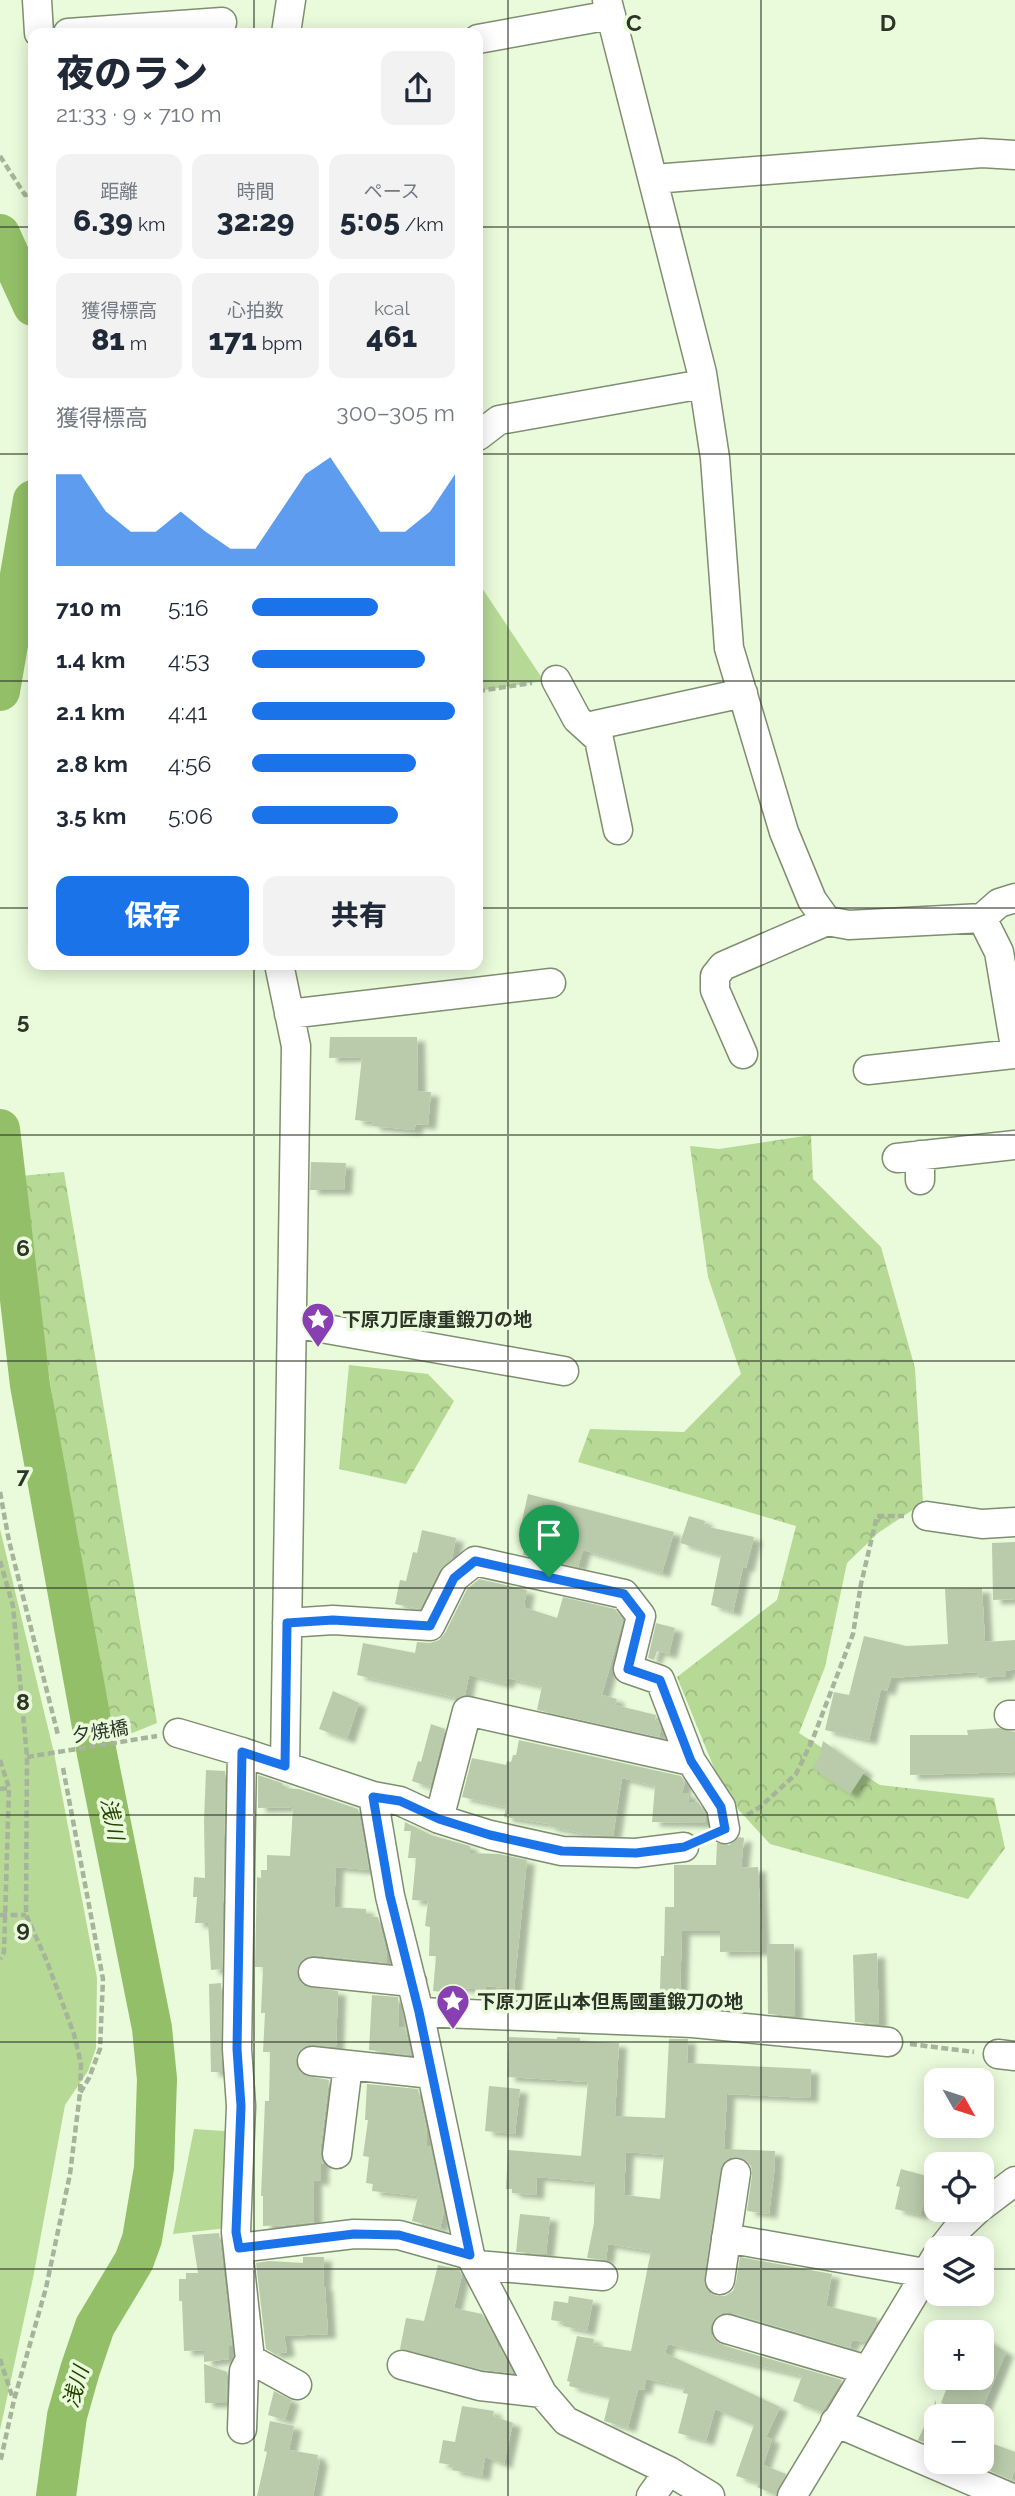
<!DOCTYPE html>
<html lang="ja">
<meta charset="utf-8">
<style>
:root{--surface:#fff;--page:#f2f2f3;--text:#1f2937;--muted:#747a83;--accent:#1a73e8}
body{margin:0;font-family:Raleway,"Noto Sans JP",sans-serif;background:var(--page);color:var(--text);height:100vh;display:flex;flex-direction:column;font-size:26px;white-space:nowrap}
*{box-sizing:border-box;margin:0}
p{font-size:23px;color:var(--muted)}
.icon{flex:none;width:38px;height:38px;fill:none;stroke:currentColor;stroke-width:2;stroke-linecap:round;stroke-linejoin:round}
.map{position:relative;flex:1;overflow:hidden}
.details{position:absolute;left:28px;top:28px;width:455px;height:942px;display:flex;flex-direction:column;background:var(--surface);border-radius:14px;box-shadow:0 4px 18px #0003}
.details>*{flex:none}
.needle{width:46px;rotate:129deg}
.controls{position:absolute;left:924px;top:2068px;display:grid;gap:14px}
.controls a{display:grid;place-items:center;width:70px;height:70px;border-radius:14px;background:var(--surface);box-shadow:0 4px 18px #0003;font-size:35px}
.pin{position:absolute;display:grid;place-items:center;width:60px;height:60px;color:#fff;margin:-72px -30px;border-radius:50% 50% 50% 0;rotate:-45deg;box-shadow:0 0 7px #0007}
.pin .icon{rotate:45deg}
.round{display:grid;place-items:center;flex:none;width:74px;height:74px;border-radius:14px;background:var(--page)}
.summary{display:flex;align-items:center;justify-content:space-between;height:119px;padding:0 28px}
h1{font-size:38px;font-weight:800;line-height:52px}
.figures{display:grid;grid-template-columns:repeat(3,1fr);gap:10px;height:119px;padding:7px 28px}
.figures div{display:grid;align-content:center;border-radius:14px;background:var(--page);text-align:center}
.figures b{font-size:30px;font-weight:800}
.figures small{font-size:19px;font-weight:400}
.figures p{font-size:19px}
.chart{height:196px;padding:14px 28px}
.chart p{display:flex;justify-content:space-between}
.chart svg{width:100%;height:126px;margin-top:7px;fill:var(--accent);opacity:.7}
.button{display:flex;gap:14px;margin-top:auto;padding:14px 28px}
.button a{flex:1;height:80px;border-radius:14px;background:var(--accent);color:#fff;font-size:28px;font-weight:800;line-height:80px;text-align:center}
.button a+a{background:var(--page);color:var(--text)}
ul{padding:0 28px;list-style:none;font-size:23px}
li{display:grid;grid-template-columns:112px 84px 1fr;align-items:center;height:52px}
li i{height:18px;border-radius:9px;background:var(--accent)}
.map>svg:first-child{display:block}
</style>
<div class="map">
<svg width="1015" height="2496" viewBox="0 0 1015 2496">
<defs>
<pattern id="forest-crowns" width="20" height="18" patternUnits="userSpaceOnUse" patternTransform="scale(1.75)"><rect width="20" height="18" fill="#b6d996"/><path d="M2 6a3 3 0 1 1 6 0M12 15a3 3 0 1 1 6 0" fill="none" stroke="#9dbb81"/></pattern>
<filter id="shadow"><feDropShadow dx="8" dy="4.5" stdDeviation="2" flood-color="#0004"/></filter>
</defs>
<rect width="100%" height="100%" fill="#e9fbda"/>
<path fill="url(#forest-crowns)" d="M 811,1135 L 813,1179 L 881,1247 L 915,1368 L 923,1503 L 878,1533 L 847,1563 L 825,1667 L 799,1733 L 880,1785 L 994,1798 L 1005,1848 L 968,1899 L 770,1844 L 725,1795 L 677,1677 L 777,1600 L 796,1526 L 578,1462 L 590,1429 L 684,1432 L 741,1374 L 708,1277 L 690,1146 L 719,1149 Z
M 64,1172 L 157,1723 L 130,1734 L 107,1721 L 58,1436 L 20,1176 Z
M 349,1365 L 428,1374 L 454,1401 L 406,1484 L 339,1469 Z"/>
<path fill="#b6d996" d="M 478,582 L 544,681 L 478,691 Z
M 0,1529 L 54,1753 L 97,1978 L 96,2048 L 88,2071 L 65,2105 L 33,2278 L 0,2430 Z
M 194,2129 L 239,2132 L 236,2227 L 173,2234 Z"/>
<g fill="none" stroke-linecap="round" stroke-linejoin="round">
<path stroke="#92bf67" stroke-width="40" d="M 0,234 L 33,306
M 0,691 L 33,500
M 0,1129 L 30,1385 L 97,1754 L 152,2028 L 157,2079 L 154,2168 L 142,2239 L 134,2261 L 95,2326 L 80,2370 L 67,2416 L 56,2496"/>
</g>
<path fill="#b9cbab" fill-rule="evenodd" filter="url(#shadow)" d="M 330,1037 L 417,1037 L 418,1091 L 431,1092 L 428,1125 L 416,1124 L 414,1130 L 372,1126 L 373,1122 L 355,1120 L 362,1057 L 329,1058 Z
M 311,1162 L 346,1163 L 344,1190 L 310,1190 Z
M 528,1494 L 674,1532 L 662,1573 L 583,1550 L 578,1567 L 523,1555 L 530,1523 L 522,1521 Z
M 689,1516 L 705,1521 L 704,1526 L 754,1537 L 746,1568 L 743,1567 L 733,1612 L 711,1605 L 721,1555 L 680,1543 Z
M 422,1530 L 456,1538 L 452,1559 L 439,1571 L 420,1609 L 395,1604 L 400,1580 L 406,1581 L 413,1552 L 417,1553 Z
M 1015,1542 L 1015,1599 L 993,1600 L 992,1543 Z
M 479,1579 L 527,1590 L 524,1605 L 526,1608 L 557,1618 L 563,1597 L 615,1609 L 623,1620 L 602,1695 L 617,1699 L 615,1705 L 656,1715 L 655,1720 L 658,1721 L 661,1729 L 659,1737 L 537,1710 L 542,1686 L 507,1678 L 506,1684 L 469,1675 L 465,1695 L 457,1698 L 357,1675 L 363,1643 L 415,1653 L 417,1642 L 430,1643 L 439,1640 L 445,1633 L 467,1589 Z
M 982,1588 L 985,1642 L 1015,1640 L 1015,1669 L 1006,1671 L 1006,1676 L 979,1678 L 977,1672 L 891,1678 L 887,1691 L 881,1689 L 869,1740 L 825,1730 L 834,1692 L 849,1695 L 864,1636 L 906,1646 L 948,1644 L 945,1589 Z
M 656,1623 L 675,1628 L 669,1654 L 657,1651 L 654,1660 L 648,1658 Z
M 333,1691 L 359,1703 L 347,1739 L 319,1729 Z
M 431,1724 L 445,1729 L 430,1787 L 412,1781 L 418,1761 L 421,1762 Z
M 999,1728 L 1015,1732 L 1015,1772 L 910,1775 L 910,1735 L 968,1735 L 967,1730 Z
M 519,1740 L 681,1776 L 685,1782 L 682,1793 L 689,1793 L 688,1802 L 698,1802 L 705,1813 L 706,1823 L 652,1822 L 655,1786 L 622,1778 L 613,1836 L 590,1835 L 548,1826 L 549,1824 L 504,1817 L 506,1807 L 462,1797 L 472,1758 L 506,1765 L 507,1761 L 511,1762 L 513,1755 L 516,1755 Z
M 823,1741 L 865,1771 L 850,1794 L 812,1768 L 819,1758 Z
M 206,1770 L 225,1771 L 222,1969 L 211,1970 L 208,1923 L 195,1923 L 197,1897 L 193,1897 L 194,1877 L 205,1878 L 204,1821 Z
M 258,1775 L 282,1783 L 282,1788 L 299,1789 L 358,1809 L 369,1870 L 336,1867 L 334,1907 L 366,1909 L 366,1916 L 378,1917 L 387,1954 L 387,1963 L 315,1955 L 307,1957 L 300,1962 L 297,1970 L 298,1978 L 304,1986 L 338,1991 L 336,2047 L 306,2046 L 299,2051 L 296,2059 L 297,2067 L 303,2075 L 329,2080 L 320,2152 L 324,2164 L 321,2164 L 321,2181 L 314,2180 L 314,2222 L 287,2225 L 263,2226 L 263,2196 L 261,2196 L 265,2101 L 269,2101 L 270,2052 L 263,2052 L 265,2013 L 261,2013 L 263,1967 L 255,1967 L 257,1877 L 261,1878 L 261,1870 L 267,1870 L 267,1855 L 290,1856 L 293,1807 L 258,1808 Z
M 405,1822 L 431,1835 L 470,1846 L 470,1853 L 499,1854 L 527,1860 L 514,1989 L 486,1986 L 485,1990 L 452,1987 L 452,1993 L 433,1991 L 436,1956 L 429,1956 L 430,1927 L 425,1926 L 428,1901 L 412,1900 L 416,1858 L 408,1858 L 411,1831 L 404,1831 Z
M 739,1837 L 744,1838 L 741,1868 L 758,1867 L 762,1951 L 720,1952 L 720,1931 L 682,1931 L 680,1993 L 688,1993 L 687,2006 L 654,2005 L 655,1990 L 660,1990 L 661,1956 L 664,1956 L 665,1907 L 674,1907 L 674,1865 L 716,1865 L 717,1843 L 729,1845 Z
M 767,1944 L 794,1944 L 795,2016 L 768,2014 Z
M 877,1953 L 879,2024 L 855,2022 L 853,1955 Z
M 221,1983 L 222,2072 L 211,2072 L 209,1984 Z
M 372,1995 L 398,1997 L 399,2027 L 405,2028 L 411,2055 L 369,2050 Z
M 509,2037 L 557,2039 L 557,2037 L 580,2038 L 580,2041 L 619,2043 L 615,2116 L 665,2118 L 669,2039 L 688,2039 L 687,2063 L 811,2069 L 810,2098 L 727,2094 L 724,2149 L 775,2151 L 774,2174 L 769,2214 L 747,2211 L 752,2175 L 751,2166 L 746,2160 L 738,2157 L 729,2158 L 723,2163 L 710,2236 L 704,2285 L 709,2293 L 717,2296 L 725,2296 L 733,2291 L 736,2282 L 740,2257 L 832,2274 L 826,2306 L 877,2318 L 875,2326 L 865,2342 L 852,2340 L 850,2348 L 732,2313 L 722,2313 L 715,2318 L 711,2325 L 711,2334 L 716,2341 L 722,2345 L 842,2380 L 822,2412 L 793,2401 L 802,2376 L 668,2344 L 665,2353 L 780,2407 L 766,2437 L 772,2439 L 763,2465 L 786,2474 L 776,2495 L 757,2487 L 759,2483 L 736,2476 L 754,2425 L 715,2409 L 706,2441 L 678,2433 L 688,2394 L 683,2393 L 684,2387 L 646,2379 L 644,2390 L 638,2389 L 628,2428 L 604,2421 L 610,2396 L 569,2386 L 570,2382 L 567,2381 L 577,2336 L 594,2339 L 593,2345 L 631,2351 L 651,2251 L 608,2244 L 606,2260 L 587,2258 L 594,2223 L 595,2182 L 537,2177 L 536,2195 L 512,2193 L 512,2189 L 506,2189 L 508,2150 L 581,2156 L 588,2082 L 507,2077 ZM 626,2152 L 664,2155 L 660,2199 L 624,2195 Z
M 367,2084 L 418,2089 L 427,2132 L 427,2146 L 430,2146 L 444,2212 L 440,2228 L 412,2221 L 418,2196 L 372,2191 L 373,2184 L 366,2183 L 369,2157 L 363,2156 L 368,2120 L 365,2120 Z
M 489,2086 L 520,2089 L 515,2134 L 485,2131 Z
M 901,2169 L 930,2177 L 920,2215 L 895,2209 L 900,2187 L 896,2186 Z
M 520,2214 L 550,2217 L 546,2254 L 516,2252 Z
M 219,2233 L 232,2346 L 229,2346 L 229,2359 L 204,2362 L 204,2350 L 184,2351 L 182,2301 L 179,2301 L 179,2279 L 186,2279 L 186,2273 L 198,2273 L 192,2235 Z
M 303,2257 L 324,2257 L 323,2286 L 325,2287 L 328,2334 L 284,2336 L 287,2352 L 275,2354 L 266,2349 L 256,2263 L 269,2261 L 303,2263 Z
M 438,2265 L 459,2269 L 462,2275 L 454,2308 L 482,2314 L 498,2345 L 497,2347 L 500,2348 L 513,2373 L 483,2370 L 400,2349 L 406,2318 L 424,2321 Z
M 569,2296 L 593,2300 L 587,2331 L 563,2326 L 564,2322 L 551,2320 L 554,2301 L 568,2303 Z
M 982,2337 L 1006,2352 L 979,2417 L 974,2417 L 941,2403 L 949,2382 L 966,2388 L 970,2378 L 982,2378 Z
M 204,2364 L 227,2372 L 226,2403 L 205,2403 Z
M 274,2391 L 291,2400 L 285,2420 L 268,2415 Z
M 936,2400 L 936,2447 L 918,2440 Z
M 462,2406 L 494,2411 L 493,2416 L 513,2423 L 504,2464 L 485,2457 L 482,2476 L 452,2470 L 453,2465 L 439,2463 L 443,2440 L 455,2442 Z
M 270,2421 L 294,2426 L 289,2450 L 318,2455 L 317,2459 L 320,2460 L 313,2496 L 257,2496 L 267,2452 L 264,2451 Z
M 994,2444 L 1015,2452 L 1015,2469 L 1011,2480 L 984,2468 Z"/>
<g fill="none" stroke-linecap="round" stroke-linejoin="round">
<defs>
<path id="minor" d="M 37,0 L 39,33
M 607,0 L 702,373 L 715,458 L 729,648 L 784,832 L 812,900 L 827,921 L 849,925 L 982,918 L 999,903 L 1015,898
M 68,33 L 222,22
M 286,33 L 291,0
M 478,39 L 611,15
M 654,179 L 982,153 L 1015,155
M 478,436 L 499,420 L 703,384
M 556,680 L 577,719 L 599,739
M 618,830 L 596,725 L 743,693
M 982,918 L 999,952 L 1015,1047
M 279,964 L 296,1046 L 285,1766
M 289,1014 L 551,983
M 743,1054 L 715,990 L 715,976 L 723,966 L 827,921
M 868,1070 L 1015,1054
M 920,1155 L 920,1180
M 897,1158 L 1015,1145
M 293,1323 L 564,1371
M 927,1516 L 982,1524 L 1015,1522
M 287,1623 L 333,1620 L 430,1626 L 454,1578 L 475,1561 L 624,1594 L 641,1616 L 628,1669 L 660,1680 L 691,1761 L 721,1807 L 725,1829
M 1009,1715 L 1015,1715
M 178,1733 L 242,1752 L 373,1796 L 400,1801 L 439,1819 L 490,1835 L 562,1851 L 636,1853 L 684,1847
M 242,1752 L 237,2049 L 241,2106 L 236,2232 L 250,2359 L 244,2371 L 242,2429
M 373,1796 L 390,1896 L 419,2012 L 470,2255 L 542,2393 L 566,2421 L 669,2471 L 710,2496
M 439,1819 L 467,1711 L 691,1761
M 313,1972 L 412,1982
M 419,2012 L 693,2023 L 888,2042
M 998,2054 L 1015,2056
M 312,2061 L 432,2074
M 337,2154 L 348,2065
M 982,2206 L 1015,2181
M 726,2238 L 925,2273
M 239,2248 L 354,2234 L 399,2235 L 470,2255
M 942,2249 L 960,2226 L 977,2210
M 477,2265 L 603,2276
M 720,2280 L 736,2173
M 727,2329 L 867,2370
M 250,2359 L 297,2385
M 402,2365 L 480,2386 L 542,2393
M 835,2422 L 1007,2496
M 651,2496 L 669,2471
M 792,2496 L 936,2257"/>
</defs>
<use href="#minor" stroke="#7e8e71" stroke-width="31"/>
<path stroke="#a5b49a" stroke-width="4.5" stroke-dasharray="7 3.5" stroke-linecap="butt" d="M 0,156 L 25,195 L 33,193
M 478,691 L 532,683
M 0,1492 L 9,1541 L 58,1735
M 0,1561 L 13,1606 L 27,1757 L 26,1915 L 46,1959 L 74,2034 L 81,2064 L 80,2093 L 70,2174 L 46,2288 L 14,2400 L 0,2463
M 27,1757 L 157,1736
M 0,1760 L 9,1788 L 4,1952 L 0,1959
M 63,1768 L 103,1979 L 100,2049 L 89,2078 L 80,2093
M 0,1789 L 9,1788
M 747,1815 L 760,1807 L 796,1774 L 812,1741 L 853,1634 L 861,1584 L 877,1516 L 904,1516
M 0,1915 L 26,1915
M 910,2044 L 974,2052
M 0,2359 L 13,2399"/>
<use href="#minor" stroke="#fff" stroke-width="28"/>
</g>
<g fill="none" stroke-linecap="round" stroke-linejoin="round">
<defs>
<path id="route" d="M 475,1561 L 624,1594 L 641,1616 L 628,1669 L 660,1680 L 691,1761 L 721,1807 L 725,1829 L 684,1847 L 636,1853 L 562,1851 L 490,1835 L 439,1819 L 400,1801 L 373,1797 L 390,1896 L 419,2012 L 470,2255 L 399,2235 L 354,2234 L 239,2248 L 236,2232 L 241,2106 L 237,2049 L 242,1752 L 285,1766 L 287,1623 L 333,1620 L 430,1626 L 454,1578 Z"/>
</defs>
<use href="#route" stroke="#fff" stroke-width="14"/>
<use href="#route" stroke="#1a73e8" stroke-width="9"/>
</g>
<path fill="none" stroke="#2d3428" stroke-width="2" stroke-opacity="0.55" d="M 254,0 L 254,33M 508,0 L 508,2496M 761,0 L 761,2496M 0,227 L 33,227M 478,227 L 1015,227M 0,454 L 33,454M 478,454 L 1015,454M 0,681 L 33,681M 478,681 L 1015,681M 0,908 L 33,908M 478,908 L 1015,908M 254,964 L 254,2496M 0,1135 L 1015,1135M 0,1361 L 1015,1361M 0,1588 L 1015,1588M 0,1815 L 1015,1815M 0,2042 L 1015,2042M 0,2269 L 936,2269M 982,2269 L 1015,2269"/>
<defs>
<symbol id="sight-pin" viewBox="-11 -11 22 30"><path d="M0 17L-7.5 6A9.5 9.5 0 1 1 7.5 6Z" fill="#883fb1" stroke="#e9fbda"/><path d="M0-6L1.8-2.2L6-1.7L2.9 1.2L3.7 5.4L0 3.3L-3.7 5.4L-2.9 1.2L-6-1.7L-1.8-2.2Z" fill="#fff"/></symbol>
</defs>
<g fill-rule="evenodd">
<use href="#sight-pin" x="299" y="1300" width="38" height="52"/>
<use href="#sight-pin" x="434" y="1982" width="38" height="52"/>
</g>
<g text-anchor="middle" stroke-width="7" stroke-linejoin="round" paint-order="stroke">
<g font-size="19" font-weight="bold" fill="#2d3428" stroke="#e9fbda" text-anchor="start">
<text x="342" y="1326">下原刀匠康重鍛刀の地</text>
<text x="477" y="2008">下原刀匠山本但馬國重鍛刀の地</text>
</g>
<g font-size="19" fill="#2d3428" stroke="#e9fbda">
<text transform="translate(100 1731) rotate(-9)" y="7">夕焼橋</text>
</g>
<g font-size="21" font-style="italic" fill="#274301" stroke="#e9fbda">
<text transform="translate(112 1819) rotate(79)" y="7">浅川</text>
<text transform="translate(76 2387) rotate(-74)" y="7">浅川</text>
</g>
</g>
<g font-size="23" text-anchor="middle" font-weight="bold" fill="#2d3428" stroke="#e9fbda" stroke-width="7" stroke-linejoin="round" paint-order="stroke">
<text x="634" y="31">C</text>
<text x="888" y="31">D</text>
<text x="23" y="1029">5</text>
<text x="23" y="1256">6</text>
<text x="23" y="1483">7</text>
<text x="23" y="1710">8</text>
<text x="23" y="1937">9</text>
</g>
</svg>
<div class="controls">
<a><svg class="needle" viewBox="-14 -14 28 28"><path d="M0-13l5 13h-10z" fill="#e53935"/><path d="M0 13l5-13h-10z" fill="#747a83"/></svg></a>
<a><svg class="icon" aria-label="locate" viewBox="0 0 24 24"><circle cx="12" cy="12" r="6"/><path d="M12 2v4M12 18v4M2 12h4M18 12h4"/></svg></a>
<a><svg class="icon" aria-label="layers" viewBox="0 0 24 24"><path d="M12 4l9 5-9 5-9-5zM3 14l9 5 9-5"/></svg></a>
<a>+</a>
<a>−</a>
</div>
<div class="pin" style="left:549px;top:1577px;background:#1e9e55"><svg class="icon" aria-label="arrive" viewBox="0 0 24 24"><path d="M6 21V4h12l-3 4 3 4H6"/></svg></div>
<section class="details">
<div class="summary"><div><h1>夜のラン</h1><p>21:33 · 9 × 710 m</p></div><a class="round"><svg class="icon" aria-label="share" viewBox="0 0 24 24"><path d="M12 15V3M7 8l5-5 5 5M5 13v7h14v-7"/></svg></a></div>
<div class="figures">
<div><p>距離</p><b>6.39<small> km</small></b></div>
<div><p>時間</p><b>32:29</b></div>
<div><p>ペース</p><b>5:05<small> /km</small></b></div>
</div>
<div class="figures">
<div><p>獲得標高</p><b>81<small> m</small></b></div>
<div><p>心拍数</p><b>171<small> bpm</small></b></div>
<div><p>kcal</p><b>461</b></div>
</div>
<div class="chart"><p><span>獲得標高</span>300–305 m</p>
<svg viewBox="0 0 160 44" preserveAspectRatio="none"><path d="M0 44V12L10 12L20 25L30 32L40 32L50 25L60 32L70 38L80 38L90 25L100 12L110 6L120 19L130 32L140 32L150 25L160 12V44z"/></svg>
</div>
<ul>
<li><b>710 m</b>5:16<i style="width:62%"></i></li>
<li><b>1.4 km</b>4:53<i style="width:85%"></i></li>
<li><b>2.1 km</b>4:41<i style="width:100%"></i></li>
<li><b>2.8 km</b>4:56<i style="width:81%"></i></li>
<li><b>3.5 km</b>5:06<i style="width:72%"></i></li>
</ul>
<div class="button"><a>保存</a><a>共有</a></div>
</section>
</div>
